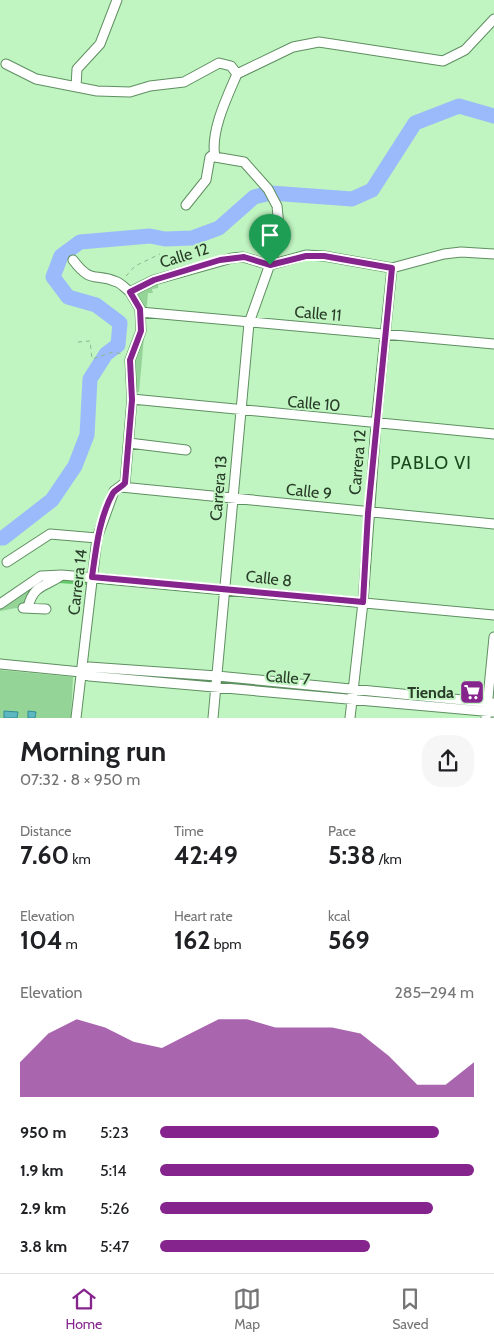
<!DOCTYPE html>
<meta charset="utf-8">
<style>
:root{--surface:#fff;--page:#f6f6f6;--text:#202124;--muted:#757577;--line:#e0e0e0;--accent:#86248d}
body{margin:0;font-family:Cabin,sans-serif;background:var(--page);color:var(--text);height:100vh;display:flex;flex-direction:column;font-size:19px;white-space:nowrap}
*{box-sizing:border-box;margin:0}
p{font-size:16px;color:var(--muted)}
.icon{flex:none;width:28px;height:28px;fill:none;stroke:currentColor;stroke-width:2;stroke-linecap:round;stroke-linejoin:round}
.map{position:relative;height:718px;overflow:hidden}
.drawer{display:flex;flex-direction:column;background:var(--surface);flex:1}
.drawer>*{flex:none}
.pin{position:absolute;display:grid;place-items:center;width:42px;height:42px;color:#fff;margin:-51px -21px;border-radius:50% 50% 50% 0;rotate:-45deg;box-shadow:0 0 5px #0007}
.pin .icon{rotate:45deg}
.round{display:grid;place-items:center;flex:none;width:52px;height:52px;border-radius:20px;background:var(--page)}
.head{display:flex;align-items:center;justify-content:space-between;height:85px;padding:0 20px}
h1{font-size:28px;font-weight:700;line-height:38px}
.metrics{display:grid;grid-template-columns:repeat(3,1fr);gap:8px;height:85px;padding:5px 20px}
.metrics div{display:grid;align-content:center}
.metrics b{font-size:25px;font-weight:700}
.metrics small{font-size:14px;font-weight:400}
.metrics p{font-size:14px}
.chart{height:140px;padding:10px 20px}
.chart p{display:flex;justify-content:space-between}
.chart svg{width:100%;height:90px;margin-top:5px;fill:var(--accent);opacity:.7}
ul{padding:0 20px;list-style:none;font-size:16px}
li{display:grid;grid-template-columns:80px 60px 1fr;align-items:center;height:38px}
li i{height:12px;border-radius:6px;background:var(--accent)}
.menu{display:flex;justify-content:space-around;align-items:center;height:70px;border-top:1px solid var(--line);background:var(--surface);font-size:14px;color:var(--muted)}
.menu a{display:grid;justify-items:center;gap:2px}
.menu .active{color:var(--accent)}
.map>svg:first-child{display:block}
</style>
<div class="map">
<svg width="494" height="718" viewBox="0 0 494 718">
<rect width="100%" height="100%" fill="#c0f4c1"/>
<path fill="#94d496" d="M 158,280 L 158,288 L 152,289 L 153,293 L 148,293 L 139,392 L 133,392 L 132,359 L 142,331 L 135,293 Z
M 42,577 L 54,581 L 32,589 L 27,606 L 0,611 L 0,605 Z
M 0,670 L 73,677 L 71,718 L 0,718 Z"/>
<path fill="#63ca6a" d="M 59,576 L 90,578 L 89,585 L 58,583 Z
M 90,670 L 213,679 L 213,683 L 89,673 Z
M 225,679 L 347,691 L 346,696 L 225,683 Z
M 361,693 L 482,704 L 482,707 L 360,697 Z"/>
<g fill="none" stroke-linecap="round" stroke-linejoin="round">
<path stroke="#9bbafb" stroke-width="15" d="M 0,538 L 3,538 L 52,500 L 75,466 L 87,435 L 90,379 L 106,354 L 118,345 L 120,323 L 96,305 L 68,297 L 53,277 L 61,256 L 80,242 L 150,236 L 165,239 L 192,238 L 219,228 L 254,197 L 271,193 L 352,199 L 372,190 L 415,123 L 459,106 L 494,116"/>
</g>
<path fill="#5cb7c1" stroke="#2e8e98" d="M 4,711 L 18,712 L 17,718 L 4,718 Z
M 28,711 L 36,712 L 35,718 L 28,718 Z"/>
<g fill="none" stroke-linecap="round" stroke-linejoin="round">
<defs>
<path id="minor" d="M 6,64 L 36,79 L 97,91 L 130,92 L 150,86 L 184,82 L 219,63 L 231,66 L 237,74
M 76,87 L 77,69 L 100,44 L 117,0
M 186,205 L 206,180 L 210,157 L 214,154
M 73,260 C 92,285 94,272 117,282 C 122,284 126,289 130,292 L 154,280 L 232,258 L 243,257 L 270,265 L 306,255 L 324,256 L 392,268 L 444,254 L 461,252 L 494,254
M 140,312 L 494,344
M 132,399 L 494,434
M 129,443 L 186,450
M 121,487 L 494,524
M 7,562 L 50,534 L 97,538
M 0,604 L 41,576 L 62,575 L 494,615
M 28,607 C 34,584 44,588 62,575
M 23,608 L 46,609
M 0,664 L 81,672 L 89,676 L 494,712
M 81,672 L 89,667 L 217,676 L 494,703
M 76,718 L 97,538 L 114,491 L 125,483 L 132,399 L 130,360 L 141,331 L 140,309 L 130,292
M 213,718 L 249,323 L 280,236 L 277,206 L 268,189 L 244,162 L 215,157 C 210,132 227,97 237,74 L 293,47 L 319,42 L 443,61 L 465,50 L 494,19
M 350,718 L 363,602 L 376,424 L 392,268
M 486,718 L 494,637"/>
</defs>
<use href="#minor" stroke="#5e8f60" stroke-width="11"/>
<path stroke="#8eb78f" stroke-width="1" stroke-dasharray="4 4" stroke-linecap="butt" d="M 126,276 L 135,266 L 160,254
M 78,342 L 90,341 L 92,359 L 113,352 L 122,354"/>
<use href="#minor" stroke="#fff" stroke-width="9"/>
</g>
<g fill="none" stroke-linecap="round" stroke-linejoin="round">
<defs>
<path id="route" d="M 306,256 L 324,256 L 392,268 L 368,513 L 363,602 L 92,577 C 96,549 99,518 113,493 C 116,489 122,487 125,483 L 132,400 L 130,360 L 141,331 L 140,309 L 130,292 L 154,280 L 220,260 L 244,257 L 270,265 Z"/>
</defs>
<use href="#route" stroke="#fff" stroke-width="10"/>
<use href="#route" stroke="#86248d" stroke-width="6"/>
</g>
<defs>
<symbol id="supermarket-square" viewBox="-11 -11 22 22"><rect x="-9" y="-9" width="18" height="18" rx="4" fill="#86248d" stroke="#c0f4c1"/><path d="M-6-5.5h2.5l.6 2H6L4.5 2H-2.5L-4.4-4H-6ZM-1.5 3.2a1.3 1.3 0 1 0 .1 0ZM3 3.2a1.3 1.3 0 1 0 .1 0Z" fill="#fff"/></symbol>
</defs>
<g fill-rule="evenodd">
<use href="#supermarket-square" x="458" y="678" width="28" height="28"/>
</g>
<g text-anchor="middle" stroke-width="4" stroke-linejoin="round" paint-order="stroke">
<g font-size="16" fill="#283c28" stroke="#c0f4c1">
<text transform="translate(184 255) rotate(-17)" y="6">Calle 12</text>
<text transform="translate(318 313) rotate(5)" y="6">Calle 11</text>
<text transform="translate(314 403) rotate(5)" y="6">Calle 10</text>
<text transform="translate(357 462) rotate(-85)" y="6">Carrera 12</text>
<text transform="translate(218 488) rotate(-85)" y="6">Carrera 13</text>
<text transform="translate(309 491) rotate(6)" y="6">Calle 9</text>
<text transform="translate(269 578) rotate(6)" y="6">Calle 8</text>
<text transform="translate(77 582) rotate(-83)" y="6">Carrera 14</text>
<text transform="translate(288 677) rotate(5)" y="6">Calle 7</text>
</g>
<g font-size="16" font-weight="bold" fill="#283c28" stroke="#c0f4c1" text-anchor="end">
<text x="454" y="698">Tienda</text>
</g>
<g font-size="18" letter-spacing="1" fill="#1b4a1f" stroke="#c0f4c1">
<text x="431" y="469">PABLO VI</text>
</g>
</g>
</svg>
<div class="pin" style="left:270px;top:265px;background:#1e9e55"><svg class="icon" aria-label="arrive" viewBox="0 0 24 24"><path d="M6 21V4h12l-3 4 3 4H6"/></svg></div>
</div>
<section class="drawer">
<div class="head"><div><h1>Morning run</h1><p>07:32 · 8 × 950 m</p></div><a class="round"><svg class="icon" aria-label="share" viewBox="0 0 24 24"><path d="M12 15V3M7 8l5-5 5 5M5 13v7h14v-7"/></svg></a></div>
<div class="metrics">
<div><p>Distance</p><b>7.60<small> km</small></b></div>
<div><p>Time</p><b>42:49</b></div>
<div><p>Pace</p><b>5:38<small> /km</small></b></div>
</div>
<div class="metrics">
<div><p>Elevation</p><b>104<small> m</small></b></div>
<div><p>Heart rate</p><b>162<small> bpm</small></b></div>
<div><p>kcal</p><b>569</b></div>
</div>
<div class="chart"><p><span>Elevation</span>285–294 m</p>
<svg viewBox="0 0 160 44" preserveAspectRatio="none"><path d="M0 44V27L10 13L20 6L30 10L40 17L50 20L60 13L70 6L80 6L90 10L100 10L110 10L120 13L130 24L140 38L150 38L160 27V44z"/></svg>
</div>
<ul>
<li><b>950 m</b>5:23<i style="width:89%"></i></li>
<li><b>1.9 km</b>5:14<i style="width:100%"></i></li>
<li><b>2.9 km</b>5:26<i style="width:87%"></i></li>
<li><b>3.8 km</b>5:47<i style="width:67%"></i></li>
</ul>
</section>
<nav class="menu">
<a class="active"><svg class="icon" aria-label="home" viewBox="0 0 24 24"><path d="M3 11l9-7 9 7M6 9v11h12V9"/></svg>Home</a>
<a><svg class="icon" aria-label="map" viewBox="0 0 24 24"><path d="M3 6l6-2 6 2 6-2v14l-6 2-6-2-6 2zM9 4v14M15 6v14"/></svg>Map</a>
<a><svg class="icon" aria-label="saved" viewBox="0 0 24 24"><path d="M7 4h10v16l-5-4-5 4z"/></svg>Saved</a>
</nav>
